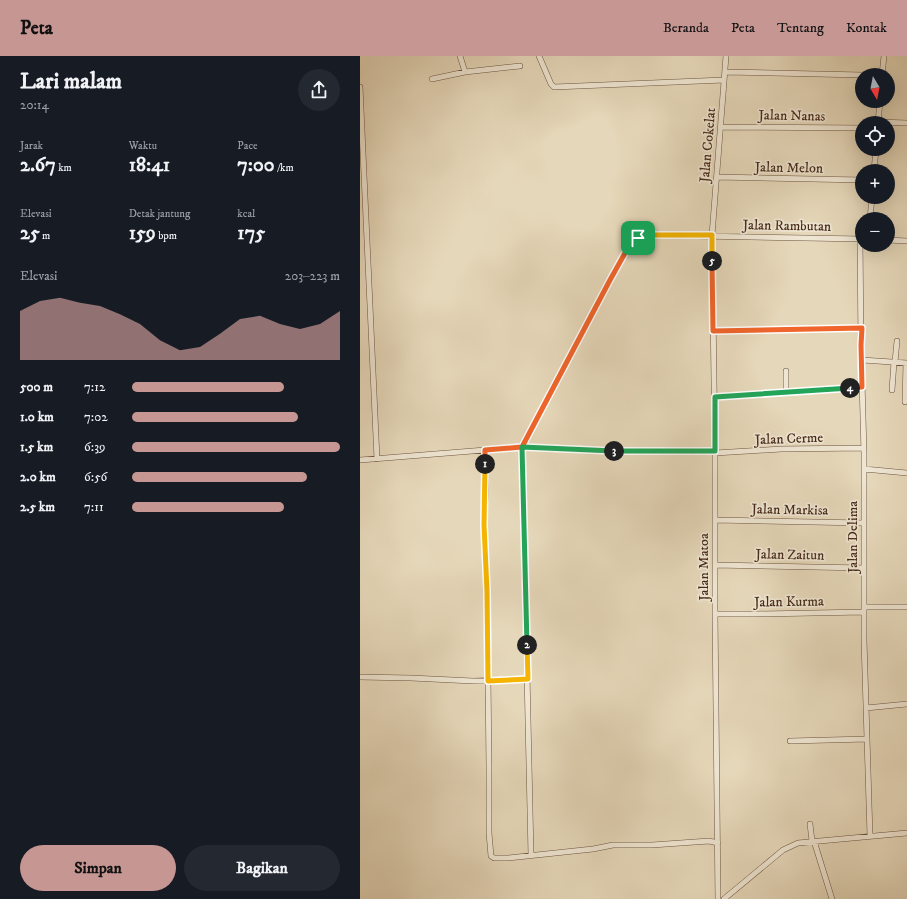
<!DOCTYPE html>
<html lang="id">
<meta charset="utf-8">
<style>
:root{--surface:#171b24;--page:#242831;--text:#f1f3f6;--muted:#9ea1a6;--accent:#c59692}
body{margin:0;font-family:"IM FELL DW Pica",serif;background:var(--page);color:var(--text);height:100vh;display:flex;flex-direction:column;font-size:15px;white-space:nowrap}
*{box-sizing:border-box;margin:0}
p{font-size:13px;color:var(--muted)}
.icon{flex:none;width:22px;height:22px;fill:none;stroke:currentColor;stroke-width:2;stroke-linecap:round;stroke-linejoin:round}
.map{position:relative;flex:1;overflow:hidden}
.side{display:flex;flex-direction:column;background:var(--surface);width:360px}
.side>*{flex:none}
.needle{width:26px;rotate:170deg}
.fabs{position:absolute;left:495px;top:12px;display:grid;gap:8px}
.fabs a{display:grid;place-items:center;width:40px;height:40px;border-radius:50%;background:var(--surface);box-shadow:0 4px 16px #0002;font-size:20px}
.pin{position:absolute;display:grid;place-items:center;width:34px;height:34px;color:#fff;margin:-17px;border-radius:8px;box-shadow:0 2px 6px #0006}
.km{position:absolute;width:20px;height:20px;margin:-10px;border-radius:50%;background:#222;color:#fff;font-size:11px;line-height:20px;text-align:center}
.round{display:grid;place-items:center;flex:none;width:42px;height:42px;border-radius:21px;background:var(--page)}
.headline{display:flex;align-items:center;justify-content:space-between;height:68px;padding:0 20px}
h1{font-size:22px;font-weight:700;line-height:30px}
.figures{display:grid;grid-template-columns:repeat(3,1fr);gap:6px;height:68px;padding:4px 20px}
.figures div{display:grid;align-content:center}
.figures b{font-size:20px;font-weight:700}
.figures small{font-size:11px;font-weight:400}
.figures p{font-size:11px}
.chart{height:112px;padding:8px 20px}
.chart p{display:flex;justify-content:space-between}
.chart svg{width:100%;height:72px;margin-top:4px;fill:var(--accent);opacity:.7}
.button{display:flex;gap:8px;margin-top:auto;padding:8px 20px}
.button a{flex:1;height:46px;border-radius:24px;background:var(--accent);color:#111;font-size:16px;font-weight:700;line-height:46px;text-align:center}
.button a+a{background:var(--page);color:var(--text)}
ul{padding:0 20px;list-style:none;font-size:13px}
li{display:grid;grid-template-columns:64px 48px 1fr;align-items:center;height:30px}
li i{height:10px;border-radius:5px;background:var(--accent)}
header{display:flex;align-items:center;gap:24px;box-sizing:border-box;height:56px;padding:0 20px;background:var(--accent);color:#111}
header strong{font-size:19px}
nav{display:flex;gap:22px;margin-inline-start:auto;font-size:14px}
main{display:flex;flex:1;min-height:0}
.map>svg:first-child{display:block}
</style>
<header>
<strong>Peta</strong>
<nav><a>Beranda</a><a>Peta</a><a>Tentang</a><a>Kontak</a></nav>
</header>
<main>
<section class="side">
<div class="headline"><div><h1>Lari malam</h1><p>20:14</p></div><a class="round"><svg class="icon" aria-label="share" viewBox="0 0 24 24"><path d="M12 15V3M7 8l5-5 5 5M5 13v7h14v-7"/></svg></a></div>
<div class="figures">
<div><p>Jarak</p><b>2.67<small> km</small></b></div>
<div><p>Waktu</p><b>18:41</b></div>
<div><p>Pace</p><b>7:00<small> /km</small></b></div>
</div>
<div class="figures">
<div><p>Elevasi</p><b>25<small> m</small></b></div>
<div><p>Detak jantung</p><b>159<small> bpm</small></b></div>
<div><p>kcal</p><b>175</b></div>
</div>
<div class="chart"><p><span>Elevasi</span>203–223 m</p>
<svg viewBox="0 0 160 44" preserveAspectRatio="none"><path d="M0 44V14L10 8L20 6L30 9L40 11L50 16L60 22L70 32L80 38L90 36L100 28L110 19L120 17L130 22L140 25L150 22L160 14V44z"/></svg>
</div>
<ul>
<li><b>500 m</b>7:12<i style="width:73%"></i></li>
<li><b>1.0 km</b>7:02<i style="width:80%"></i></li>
<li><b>1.5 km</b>6:39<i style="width:100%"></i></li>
<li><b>2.0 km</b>6:56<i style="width:84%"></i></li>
<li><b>2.5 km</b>7:11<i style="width:73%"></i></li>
</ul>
<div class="button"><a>Simpan</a><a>Bagikan</a></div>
</section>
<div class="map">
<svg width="547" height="843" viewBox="0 0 547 843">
<rect width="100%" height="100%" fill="#e5d7b9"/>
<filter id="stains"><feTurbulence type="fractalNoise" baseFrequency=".005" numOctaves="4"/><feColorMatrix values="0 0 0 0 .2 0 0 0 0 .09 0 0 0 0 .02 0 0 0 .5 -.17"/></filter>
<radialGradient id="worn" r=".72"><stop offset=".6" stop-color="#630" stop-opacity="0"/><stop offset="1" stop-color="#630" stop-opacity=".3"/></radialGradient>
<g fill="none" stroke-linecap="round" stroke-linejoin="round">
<defs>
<path id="minor" d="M 100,0 L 105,16 L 160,10
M 179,0 L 191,28 L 194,31 L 364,24
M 365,16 L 502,19
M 522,19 L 524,0
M 72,23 L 105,16
M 0,31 L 17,403
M 518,66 L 547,67
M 518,67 L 520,45
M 361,71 L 502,72
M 514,115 L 516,93
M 357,121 L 502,124
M 510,163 L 512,141
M 500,183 L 501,289 L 504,397 L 504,584 L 510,780
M 528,184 L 547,185
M 353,275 L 502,272
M 502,304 L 547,307
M 535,306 L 537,285
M 532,334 L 534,306
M 426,336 L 426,315
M 355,341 L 502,331
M 545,346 L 546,307
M 125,394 L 126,426 L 124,469 L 127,535 L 129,710 L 129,777 L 131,800 L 134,802 L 148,802 L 233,793 L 253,789 L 292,789 L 349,785 L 358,787
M 355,397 L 421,393 L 504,392
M 0,404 L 162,391 L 274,396 L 355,395
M 504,413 L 547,417
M 356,464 L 504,467
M 355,509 L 504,512
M 504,551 L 547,551
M 355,558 L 397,558 L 504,556
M 0,621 L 51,622 L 113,625 L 168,623
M 506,652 L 547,648
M 430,685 L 507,683
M 450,768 L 452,785
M 454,785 L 472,843
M 171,799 L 162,391 L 250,224 C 258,211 269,183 285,179 L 502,183
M 358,843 L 355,558 L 355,397 L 352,179 L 366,0
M 364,843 L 423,794 L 438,787 L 547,777"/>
</defs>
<use href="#minor" stroke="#6e5541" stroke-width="6"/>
<use href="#minor" stroke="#eee5d2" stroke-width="5"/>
</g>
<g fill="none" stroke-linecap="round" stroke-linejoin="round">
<defs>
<path id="split-1" d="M 125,408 L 125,394 L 162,391 L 250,224 L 265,197 L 278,182"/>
<path id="split-2" d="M 125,408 L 124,469 L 127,535 L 128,625 L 168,623 L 167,589"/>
<path id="split-3" d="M 167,589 L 162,391 L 254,395"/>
<path id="split-4" d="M 254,395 L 355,395 L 355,341 L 490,332"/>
<path id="split-5" d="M 352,205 L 353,275 L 502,272 L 501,289 L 502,331 L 490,332"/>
<path id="split-6" d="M 278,182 L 282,180 L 288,179 L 352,179 L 352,205"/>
</defs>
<use href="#split-1" stroke="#fff" stroke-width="8"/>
<use href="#split-2" stroke="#fff" stroke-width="8"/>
<use href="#split-3" stroke="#fff" stroke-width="8"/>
<use href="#split-4" stroke="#fff" stroke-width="8"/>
<use href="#split-5" stroke="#fff" stroke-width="8"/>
<use href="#split-6" stroke="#fff" stroke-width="8"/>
<use href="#split-1" stroke="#f0652b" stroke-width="5"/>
<use href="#split-2" stroke="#f5b400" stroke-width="5"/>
<use href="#split-3" stroke="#22a559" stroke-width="5"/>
<use href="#split-4" stroke="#22a559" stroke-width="5"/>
<use href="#split-5" stroke="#f0652b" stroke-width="5"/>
<use href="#split-6" stroke="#f5b400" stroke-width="5"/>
</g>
<g text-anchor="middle" stroke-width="3.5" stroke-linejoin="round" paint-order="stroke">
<g font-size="14" fill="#462a19" stroke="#eee5d2">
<text transform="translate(432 59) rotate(1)" y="5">Jalan Nanas</text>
<text transform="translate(347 89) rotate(-85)" y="5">Jalan Cokelat</text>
<text transform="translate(429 111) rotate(1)" y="5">Jalan Melon</text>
<text transform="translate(427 169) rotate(1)" y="5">Jalan Rambutan</text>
<text transform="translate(429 382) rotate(-2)" y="5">Jalan Cerme</text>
<text transform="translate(430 453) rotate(1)" y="5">Jalan Markisa</text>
<text transform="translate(492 481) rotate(-90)" y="5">Jalan Delima</text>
<text transform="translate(430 498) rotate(1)" y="5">Jalan Zaitun</text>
<text transform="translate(343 511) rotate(-90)" y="5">Jalan Matoa</text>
<text transform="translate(429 545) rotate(-1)" y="5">Jalan Kurma</text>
</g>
</g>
<rect width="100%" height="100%" filter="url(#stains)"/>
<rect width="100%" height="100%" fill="url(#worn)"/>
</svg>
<div class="fabs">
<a><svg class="needle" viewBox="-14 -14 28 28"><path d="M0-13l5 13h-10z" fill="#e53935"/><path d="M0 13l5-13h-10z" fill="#9ea1a6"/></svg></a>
<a><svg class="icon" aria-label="locate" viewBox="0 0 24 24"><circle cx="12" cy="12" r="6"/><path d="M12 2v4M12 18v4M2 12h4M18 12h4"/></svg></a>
<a>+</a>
<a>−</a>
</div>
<div class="pin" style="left:278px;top:182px;background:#1e9e55"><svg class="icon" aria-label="arrive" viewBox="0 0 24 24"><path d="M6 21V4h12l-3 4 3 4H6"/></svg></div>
<b class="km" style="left:125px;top:408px">1</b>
<b class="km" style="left:167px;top:589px">2</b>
<b class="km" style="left:254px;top:395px">3</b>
<b class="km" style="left:490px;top:332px">4</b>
<b class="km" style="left:352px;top:205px">5</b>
</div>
</main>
